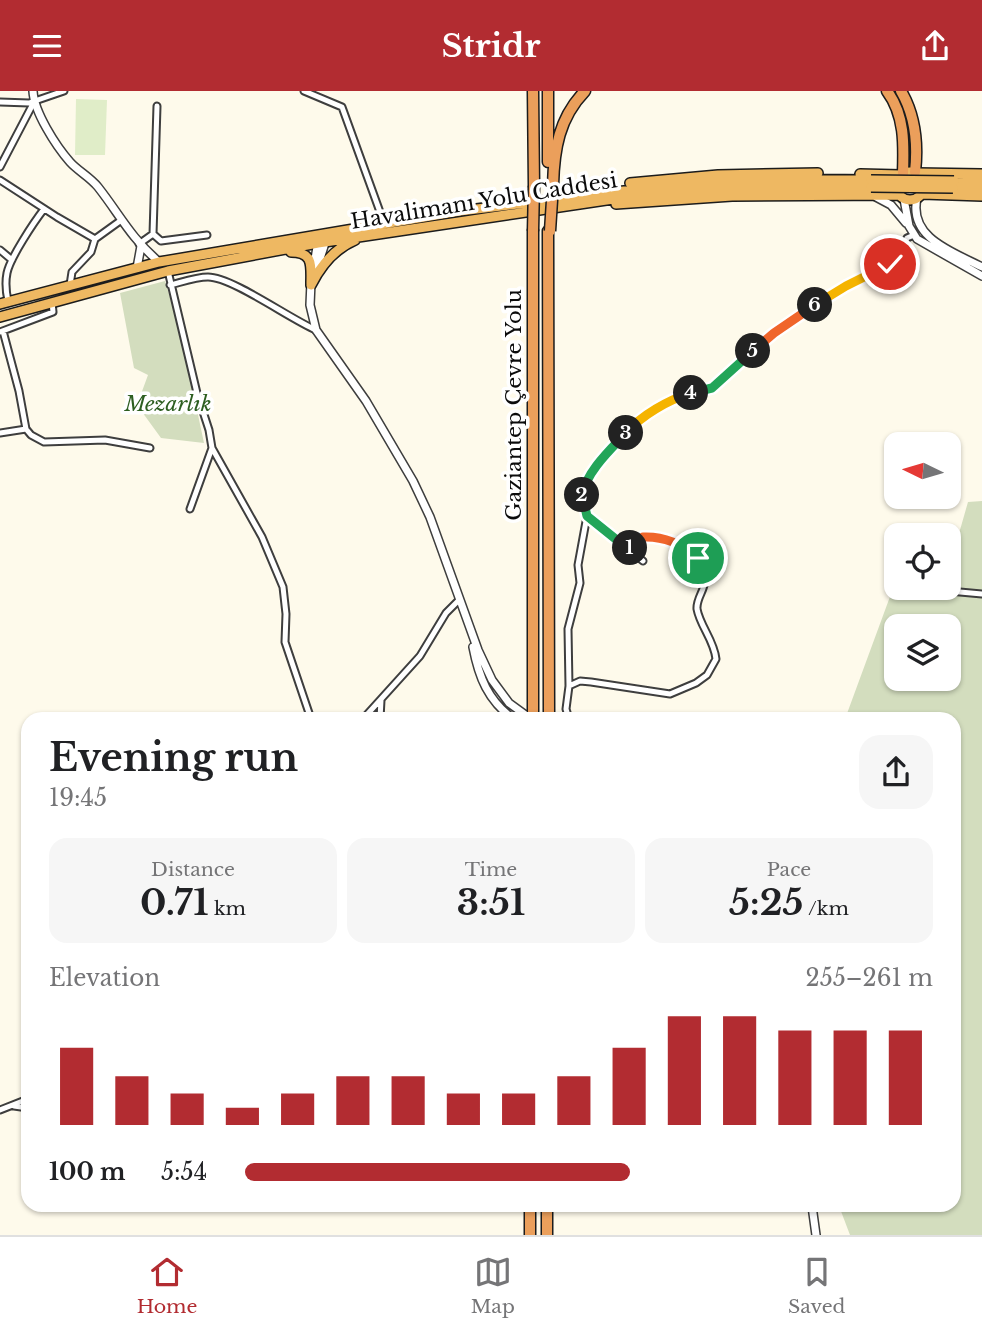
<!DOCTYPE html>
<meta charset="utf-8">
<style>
:root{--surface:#fff;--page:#f6f6f6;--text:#202124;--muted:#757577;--line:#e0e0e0;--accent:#b22c31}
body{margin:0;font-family:"Libre Baskerville",serif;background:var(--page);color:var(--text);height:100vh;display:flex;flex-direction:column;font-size:26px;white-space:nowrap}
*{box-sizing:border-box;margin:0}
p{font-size:23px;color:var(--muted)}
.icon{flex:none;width:38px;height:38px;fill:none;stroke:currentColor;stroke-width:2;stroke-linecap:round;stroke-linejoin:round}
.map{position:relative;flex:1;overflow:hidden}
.details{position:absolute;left:21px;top:621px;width:940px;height:500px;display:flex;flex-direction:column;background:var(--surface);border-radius:21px;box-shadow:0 2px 5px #0004}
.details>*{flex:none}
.needle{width:46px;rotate:275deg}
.fabs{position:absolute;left:884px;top:341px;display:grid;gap:14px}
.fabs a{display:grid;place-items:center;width:77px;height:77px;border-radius:14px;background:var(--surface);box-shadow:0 2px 5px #0004;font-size:35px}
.pin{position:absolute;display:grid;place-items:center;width:60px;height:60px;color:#fff;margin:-30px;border:4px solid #fff;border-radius:50%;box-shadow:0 2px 7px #0007}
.km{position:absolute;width:35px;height:35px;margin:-18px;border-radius:50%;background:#222;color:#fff;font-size:19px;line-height:35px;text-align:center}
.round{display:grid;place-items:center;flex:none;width:74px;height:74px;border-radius:21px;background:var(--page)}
.summary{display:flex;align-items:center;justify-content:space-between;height:119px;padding:0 28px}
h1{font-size:38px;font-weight:800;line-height:52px}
.stats{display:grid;grid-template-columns:repeat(3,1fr);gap:10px;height:119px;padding:7px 28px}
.stats div{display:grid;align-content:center;border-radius:18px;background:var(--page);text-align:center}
.stats b{font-size:35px;font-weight:800}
.stats small{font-size:19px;font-weight:400}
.stats p{font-size:19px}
.chart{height:196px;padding:14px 28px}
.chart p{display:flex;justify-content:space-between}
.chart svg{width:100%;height:126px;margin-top:7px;stroke:var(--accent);stroke-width:6}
ul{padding:0 28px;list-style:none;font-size:23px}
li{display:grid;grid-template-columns:112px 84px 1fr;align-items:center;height:52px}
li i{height:18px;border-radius:9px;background:var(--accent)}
header{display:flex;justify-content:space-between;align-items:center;height:91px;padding:0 28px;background:var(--accent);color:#fff;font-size:32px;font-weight:800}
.tab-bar{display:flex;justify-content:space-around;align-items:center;height:98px;border-top:2px solid var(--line);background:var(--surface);font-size:19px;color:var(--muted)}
.tab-bar a{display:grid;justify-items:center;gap:4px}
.tab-bar .current{color:var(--accent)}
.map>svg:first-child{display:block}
</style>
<header><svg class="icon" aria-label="menu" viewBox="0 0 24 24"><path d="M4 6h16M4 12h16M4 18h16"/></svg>Stridr<svg class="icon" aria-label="share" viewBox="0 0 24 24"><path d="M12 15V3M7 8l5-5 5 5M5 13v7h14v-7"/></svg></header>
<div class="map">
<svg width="982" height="1144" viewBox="0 0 982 1144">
<rect width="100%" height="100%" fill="#fefaeb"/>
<path fill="#d3ddbe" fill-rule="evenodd" d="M 165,190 L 180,239 L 204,352 L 161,347 L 137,314 L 148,284 L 134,277 L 120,202 Z
M 982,410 L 982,1144 L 850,1144 L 839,1115 L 954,1115 L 954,628 L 845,628 L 895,492 L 896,497 L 948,497 L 949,462 L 956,453 L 968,411 ZM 896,536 L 948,536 L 948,588 L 896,588 Z"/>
<path fill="#e0edc8" d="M 76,8 L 107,9 L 105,64 L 75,64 Z"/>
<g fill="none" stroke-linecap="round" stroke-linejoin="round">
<defs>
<path id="minor" d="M 304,0 L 342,16 L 384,132
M 0,11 L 29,12 L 64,0
M 0,76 L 34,11
M 0,89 L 57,126 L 95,148
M 153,143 L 161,150 L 207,144
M 139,153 L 153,143 L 157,15
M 0,159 L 12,169
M 168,180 L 197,302 L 209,339 L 212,357 L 262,446 L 283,496 L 286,523 L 285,551 L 311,628
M 70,194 L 72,181 L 91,161 L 95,148 L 120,130
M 170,194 C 182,191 196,186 208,186 C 232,186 290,228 316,239
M 8,210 C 6,201 5,192 7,182 C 10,167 34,131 44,118
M 3,240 L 19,300 L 26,338 L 31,344 L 44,351 L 105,349 L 150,357
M 0,241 L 53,221 L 52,211
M 0,342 L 26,338
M 190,418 L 212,357
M 587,425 L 643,470
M 938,499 L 982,503
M 569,595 L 580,590 L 591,591 L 670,603 L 696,592 L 707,584 L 716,568 C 714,549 700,535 697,518 C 696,507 706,498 705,487 C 704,458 666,445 643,446 L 628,458
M 363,628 L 420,565 L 446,522 L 459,509
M 380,628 L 381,609
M 569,628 L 566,618 L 569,595 L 568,538 L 580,492 L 578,474 L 587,425 L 581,406 L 584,395 L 603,368 L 639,329 L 682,305 L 712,297 L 774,242 L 846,195 L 899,167 L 907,147 L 914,144
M 14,1015 L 28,1017
M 0,1019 L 28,1008"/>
<path id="tertiary" d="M 33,0 C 34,21 56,55 70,71 C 78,80 90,86 98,96 C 120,124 130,146 159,171
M 876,106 L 891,114 L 906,132
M 917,107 C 908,147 953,161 982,176
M 904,108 L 909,135 L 917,148 L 982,185
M 318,174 L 326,149
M 137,177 L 141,155
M 313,180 L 318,150
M 311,191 L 310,214 L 316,239 L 366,310 L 413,390 L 430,426 L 478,559 L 492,589 L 509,612 L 531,628
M 473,556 C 479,587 488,609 513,628
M 812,1115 L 816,1144"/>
<path id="trunk" d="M896 95a14 14 0 1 1 28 0a14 14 0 1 1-28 0Z
M 917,82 L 982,83
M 860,83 L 901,84
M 954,90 L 982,90
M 630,92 L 718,84 L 818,82
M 953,97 L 982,98
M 922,103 L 982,105
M 616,113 L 732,105 L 899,104
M 291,161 C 314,161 311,175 311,193
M 311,194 C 321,174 334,158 355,149
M 0,213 L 159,171 L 460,120 L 690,92 L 766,88 L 871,89
M 0,226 L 168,180 L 318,152 L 640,104 L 762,96 L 871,96"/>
<path id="motorway" d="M 533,0 L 534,95
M 887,0 C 905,24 904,54 903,82
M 901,0 C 915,24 918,54 915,81
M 548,71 L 548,0
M 553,94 C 554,58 559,27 585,0
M 548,140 L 549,628
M 533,628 L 533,140
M 530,1144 L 530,1115
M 547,1144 L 547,1115"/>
</defs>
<use href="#minor" stroke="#3e3e3e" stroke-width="9"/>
<use href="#tertiary" stroke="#3e3e3e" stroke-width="10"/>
<use href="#trunk" stroke="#1c1c1c" stroke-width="12"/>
<use href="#motorway" stroke="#1c1c1c" stroke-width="13"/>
<use href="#minor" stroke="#fff" stroke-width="5"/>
<use href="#tertiary" stroke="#fff" stroke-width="7"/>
<use href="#trunk" stroke="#eeb862" stroke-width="9"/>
<use href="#motorway" stroke="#eb9f5b" stroke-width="10"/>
<defs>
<path id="trunk-bridge" d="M 871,89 L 954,90
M 871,96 L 953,97"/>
<path id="motorway-bridge" d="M 533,140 L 534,95
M 550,140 L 553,94"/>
</defs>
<use href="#trunk-bridge" stroke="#1c1c1c" stroke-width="12" stroke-linecap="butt"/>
<use href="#motorway-bridge" stroke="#1c1c1c" stroke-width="13" stroke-linecap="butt"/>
<use href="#trunk-bridge" stroke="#eeb862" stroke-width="9"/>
<use href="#motorway-bridge" stroke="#eb9f5b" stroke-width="10"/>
</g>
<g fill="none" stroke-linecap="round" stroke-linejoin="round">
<defs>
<path id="split-1" d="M 630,457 L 643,446 C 663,445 683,453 698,467"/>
<path id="split-2" d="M 582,404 L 587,425 L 628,458 L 630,457"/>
<path id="split-3" d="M 582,404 C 587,380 610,359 626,342"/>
<path id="split-4" d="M 626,342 C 642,324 668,309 691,302"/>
<path id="split-5" d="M 691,302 L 712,297 L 753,260"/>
<path id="split-6" d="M 753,260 L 774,242 L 815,214"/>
<path id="split-7" d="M 815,214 L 846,195 L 890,173"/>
</defs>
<use href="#split-1" stroke="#fff" stroke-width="14"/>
<use href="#split-2" stroke="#fff" stroke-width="14"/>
<use href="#split-3" stroke="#fff" stroke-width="14"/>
<use href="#split-4" stroke="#fff" stroke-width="14"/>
<use href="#split-5" stroke="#fff" stroke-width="14"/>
<use href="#split-6" stroke="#fff" stroke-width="14"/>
<use href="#split-7" stroke="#fff" stroke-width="14"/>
<use href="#split-1" stroke="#f0652b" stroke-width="9"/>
<use href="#split-2" stroke="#22a559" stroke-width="9"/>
<use href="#split-3" stroke="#22a559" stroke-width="9"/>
<use href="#split-4" stroke="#f5b400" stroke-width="9"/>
<use href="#split-5" stroke="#22a559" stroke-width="9"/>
<use href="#split-6" stroke="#f0652b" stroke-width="9"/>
<use href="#split-7" stroke="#f5b400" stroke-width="9"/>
</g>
<g text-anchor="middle" stroke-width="7" stroke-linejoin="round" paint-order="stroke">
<g font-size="21" fill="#0b0b0b" stroke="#fff">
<text transform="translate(484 110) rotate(-9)" y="7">Havalimanı Yolu Caddesi</text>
<text transform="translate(514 314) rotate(-90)" y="7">Gaziantep Çevre Yolu</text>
</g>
<g font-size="21" font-style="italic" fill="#2d5e20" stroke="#fff">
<text x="168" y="320">Mezarlık</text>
</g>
</g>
</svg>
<div class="fabs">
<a><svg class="needle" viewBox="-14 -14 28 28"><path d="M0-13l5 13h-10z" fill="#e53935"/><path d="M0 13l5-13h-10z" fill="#757577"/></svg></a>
<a><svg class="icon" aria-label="locate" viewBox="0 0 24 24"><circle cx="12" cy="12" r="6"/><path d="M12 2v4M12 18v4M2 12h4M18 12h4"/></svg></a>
<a><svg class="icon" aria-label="layers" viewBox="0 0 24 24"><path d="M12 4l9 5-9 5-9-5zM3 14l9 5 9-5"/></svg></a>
</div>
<div class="pin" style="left:698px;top:467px;background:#1e9e55"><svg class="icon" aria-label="arrive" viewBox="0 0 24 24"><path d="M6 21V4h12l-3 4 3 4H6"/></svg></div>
<div class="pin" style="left:890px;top:173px;background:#d93025"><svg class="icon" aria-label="check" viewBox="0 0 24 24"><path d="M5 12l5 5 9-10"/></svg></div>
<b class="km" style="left:630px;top:457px">1</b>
<b class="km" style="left:582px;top:404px">2</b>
<b class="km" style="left:626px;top:342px">3</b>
<b class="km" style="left:691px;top:302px">4</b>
<b class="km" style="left:753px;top:260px">5</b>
<b class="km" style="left:815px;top:214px">6</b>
<section class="details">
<div class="summary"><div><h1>Evening run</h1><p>19:45</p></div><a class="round"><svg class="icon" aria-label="share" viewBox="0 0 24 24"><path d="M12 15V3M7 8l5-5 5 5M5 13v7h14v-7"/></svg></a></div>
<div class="stats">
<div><p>Distance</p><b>0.71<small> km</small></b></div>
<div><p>Time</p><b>3:51</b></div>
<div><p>Pace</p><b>5:25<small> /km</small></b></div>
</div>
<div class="chart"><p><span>Elevation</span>255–261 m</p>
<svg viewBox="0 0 160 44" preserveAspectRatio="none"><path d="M5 44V17M15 44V27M25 44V33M35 44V38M45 44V33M55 44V27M65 44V27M75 44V33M85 44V33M95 44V27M105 44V17M115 44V6M125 44V6M135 44V11M145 44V11M155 44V11"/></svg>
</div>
<ul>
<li><b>100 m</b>5:54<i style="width:56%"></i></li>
</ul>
</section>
</div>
<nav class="tab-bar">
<a class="current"><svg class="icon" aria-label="home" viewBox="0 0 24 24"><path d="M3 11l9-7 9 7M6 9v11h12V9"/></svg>Home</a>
<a><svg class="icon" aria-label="map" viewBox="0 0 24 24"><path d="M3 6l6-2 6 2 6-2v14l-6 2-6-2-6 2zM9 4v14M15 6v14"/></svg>Map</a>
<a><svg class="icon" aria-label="saved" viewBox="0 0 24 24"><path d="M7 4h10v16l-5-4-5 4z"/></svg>Saved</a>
</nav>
